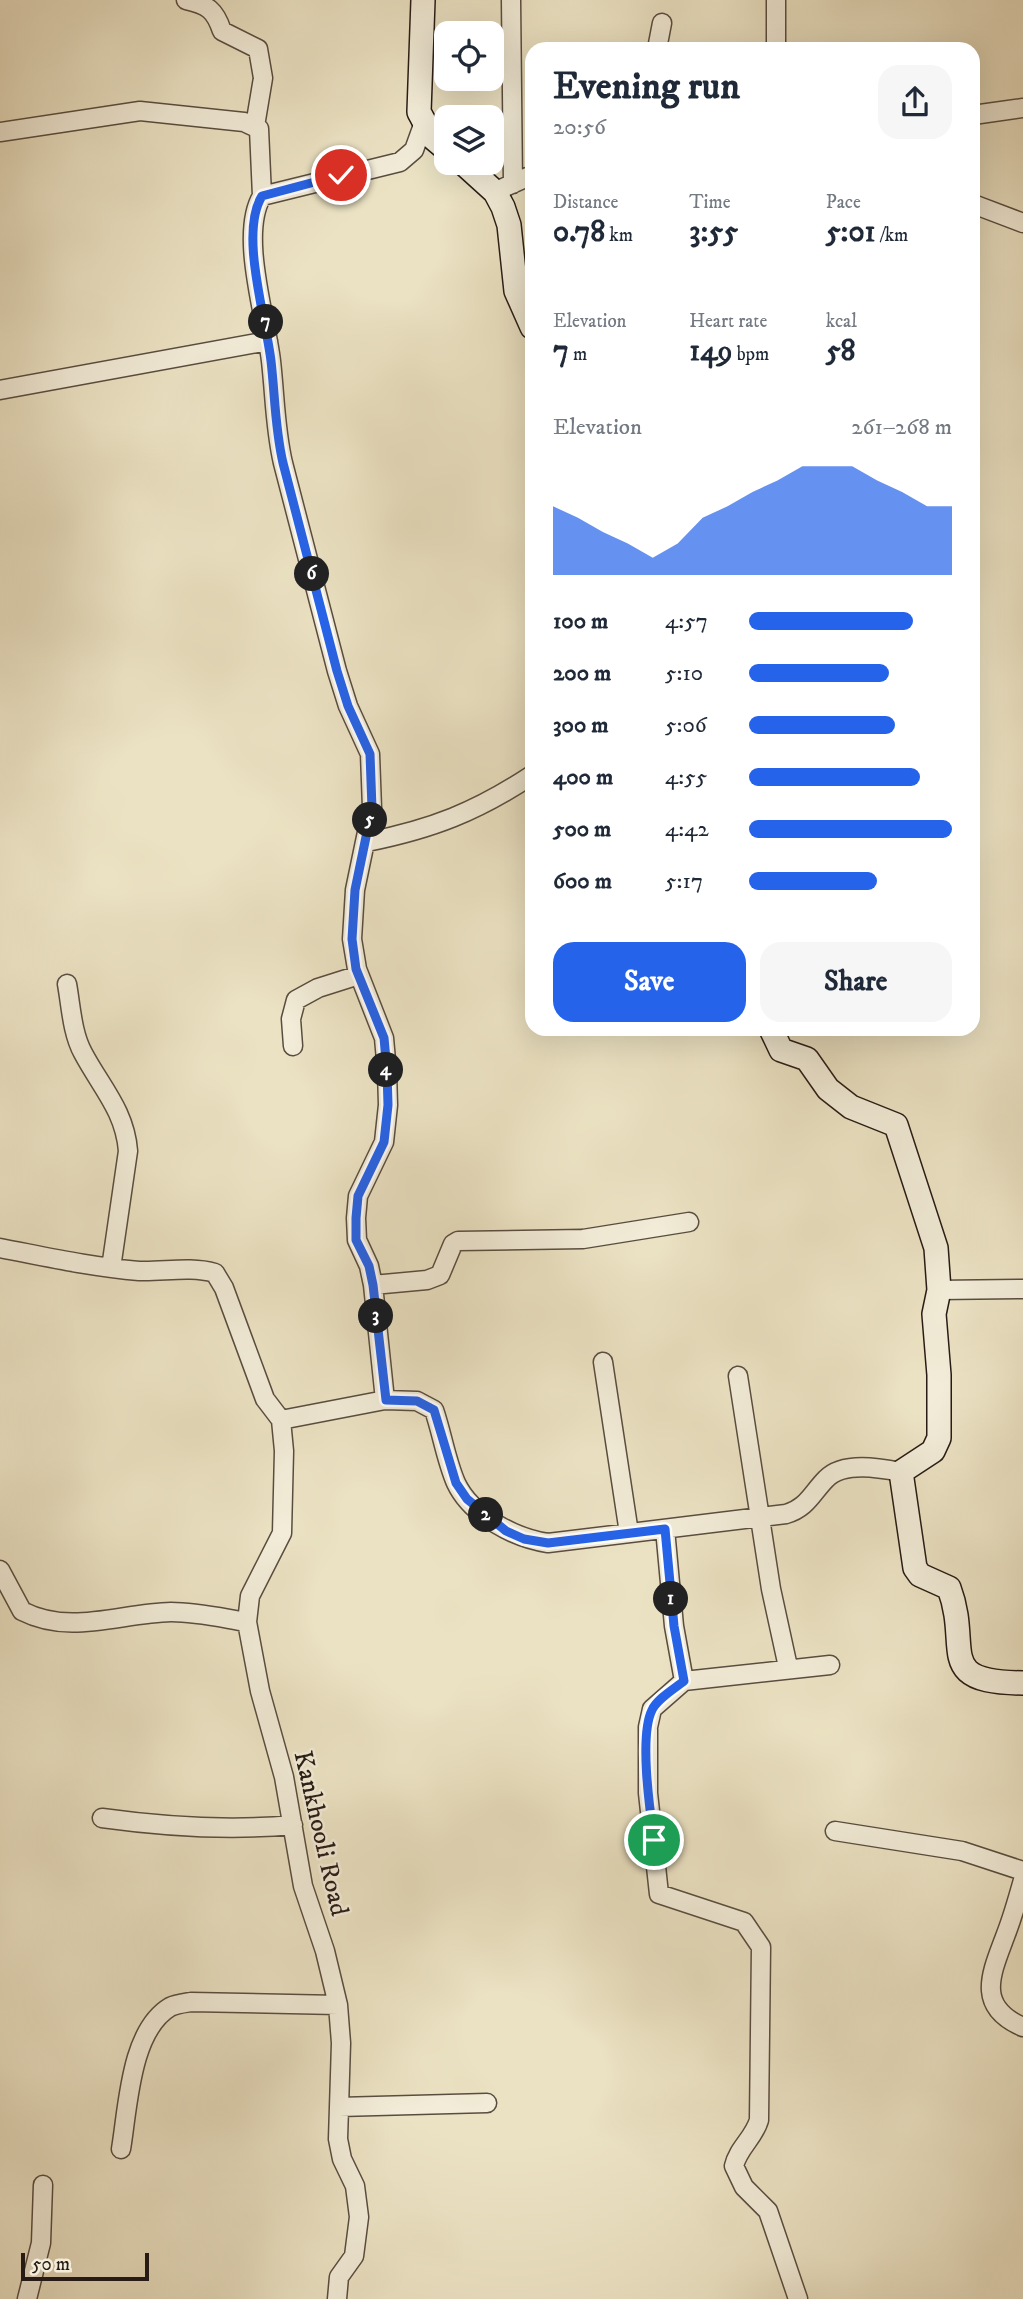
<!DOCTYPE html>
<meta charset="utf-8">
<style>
:root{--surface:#fff;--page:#f6f6f7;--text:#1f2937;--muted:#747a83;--accent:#2563eb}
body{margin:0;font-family:"IM FELL DW Pica",serif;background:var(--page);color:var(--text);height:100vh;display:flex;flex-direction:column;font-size:26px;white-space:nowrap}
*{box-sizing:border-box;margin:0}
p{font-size:23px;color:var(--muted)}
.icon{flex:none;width:38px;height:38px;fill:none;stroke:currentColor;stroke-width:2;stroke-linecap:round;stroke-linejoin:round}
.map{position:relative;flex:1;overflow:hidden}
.sheet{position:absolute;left:525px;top:42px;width:455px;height:994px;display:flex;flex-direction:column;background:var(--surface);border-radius:21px;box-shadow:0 7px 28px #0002}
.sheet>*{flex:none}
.fabs{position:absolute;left:434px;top:21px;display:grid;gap:14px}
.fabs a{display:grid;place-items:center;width:70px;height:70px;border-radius:14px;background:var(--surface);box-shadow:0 7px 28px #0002;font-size:35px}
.scale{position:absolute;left:21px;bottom:18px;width:128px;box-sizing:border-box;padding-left:7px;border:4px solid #281b15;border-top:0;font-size:19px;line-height:24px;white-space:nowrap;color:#281b15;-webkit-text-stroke:5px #f2ecd8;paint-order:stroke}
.pin{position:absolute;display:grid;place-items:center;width:60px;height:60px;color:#fff;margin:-30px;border:4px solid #fff;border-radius:50%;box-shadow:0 2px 7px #0007}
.km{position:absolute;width:35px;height:35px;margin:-18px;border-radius:50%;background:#222;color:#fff;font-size:19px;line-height:35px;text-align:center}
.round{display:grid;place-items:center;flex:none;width:74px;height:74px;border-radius:21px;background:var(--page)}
.headline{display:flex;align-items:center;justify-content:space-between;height:119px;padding:0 28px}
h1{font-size:38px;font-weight:700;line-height:52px}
.metrics{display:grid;grid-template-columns:repeat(3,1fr);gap:10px;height:119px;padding:7px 28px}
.metrics div{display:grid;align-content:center}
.metrics b{font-size:30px;font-weight:700}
.metrics small{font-size:19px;font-weight:400}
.metrics p{font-size:19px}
.chart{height:196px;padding:14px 28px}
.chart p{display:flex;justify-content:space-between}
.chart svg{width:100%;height:126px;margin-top:7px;fill:var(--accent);opacity:.7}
.action{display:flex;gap:14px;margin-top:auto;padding:14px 28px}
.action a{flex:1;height:80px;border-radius:21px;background:var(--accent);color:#fff;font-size:28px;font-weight:700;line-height:80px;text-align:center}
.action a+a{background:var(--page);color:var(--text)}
ul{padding:0 28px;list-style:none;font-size:23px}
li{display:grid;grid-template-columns:112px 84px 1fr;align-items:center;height:52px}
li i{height:18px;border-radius:9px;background:var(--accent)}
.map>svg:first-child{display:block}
</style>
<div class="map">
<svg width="1023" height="2299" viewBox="0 0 1023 2299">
<rect width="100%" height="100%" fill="#ebe2c3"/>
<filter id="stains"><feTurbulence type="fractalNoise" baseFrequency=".00286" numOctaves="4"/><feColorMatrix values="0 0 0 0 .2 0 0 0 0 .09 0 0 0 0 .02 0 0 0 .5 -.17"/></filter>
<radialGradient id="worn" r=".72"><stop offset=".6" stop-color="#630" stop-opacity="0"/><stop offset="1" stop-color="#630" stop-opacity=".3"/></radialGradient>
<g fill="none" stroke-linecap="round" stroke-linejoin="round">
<defs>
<path id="street" d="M 186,0 C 208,5 215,10 222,31 L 258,49 L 263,78 L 255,126
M 511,0 L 513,184
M 657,49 L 662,23
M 776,49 L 776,0
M 973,115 L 1023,108
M 423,125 L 414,150 L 400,162 L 262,196 C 239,234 266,317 271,361 C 275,396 275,429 283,463 L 337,671 L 348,706 L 370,754 L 372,808 L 355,890 L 352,939 L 357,969 L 384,1038 L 387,1071 L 388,1105 L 384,1142 L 358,1196 L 356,1218 L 357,1240 L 369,1266 L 373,1285 L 385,1400 L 417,1401 L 434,1410 C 442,1433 446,1460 456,1483 C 471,1515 514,1538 548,1543 L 786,1514 C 807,1508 812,1493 826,1479 C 843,1461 880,1468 901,1472
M 0,132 L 140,111 L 244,122 L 259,129 L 262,196
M 503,188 L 532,175
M 973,204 L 1023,223
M 0,390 L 268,341
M 367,842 C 432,829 476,812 532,775
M 67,984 C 71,1006 72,1033 83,1053 C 101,1087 125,1111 128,1151 L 111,1268
M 293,1046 L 291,1019 L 296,1000 L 318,988 L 359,975
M 0,1248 C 47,1257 91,1267 139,1271 C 164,1272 190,1266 215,1273 L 224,1288 L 265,1399 L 281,1420
M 373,1285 L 427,1280 L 440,1275 L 453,1244 L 458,1241 L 583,1239 L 689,1222
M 939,1290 L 1023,1289
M 603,1362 L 629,1533
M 738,1376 L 771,1589 L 788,1667
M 281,1420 L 284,1451 L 282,1533 L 250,1596 L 247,1622 L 260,1691 L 284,1777 L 303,1886 L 325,1951 L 338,2005 L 341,2043 L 338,2139 L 342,2159 L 355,2186 L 359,2217 L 354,2256 L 339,2277 L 337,2299
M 281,1420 L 385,1400
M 665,1529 L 674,1626 L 684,1681
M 0,1570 L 22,1611 C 71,1636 120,1613 171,1612 C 197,1612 222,1618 247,1622
M 102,1818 C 167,1827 228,1831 293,1825
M 835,1831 L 962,1851 L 1023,1871
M 1023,1880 C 1018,1898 1013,1916 1006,1934 C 992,1972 974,2006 1023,2027
M 339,2107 L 487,2103
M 121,2149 C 128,2108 130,2031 170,2007 C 176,2004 185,2003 191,2002 L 338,2005
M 27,2299 L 41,2243 L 43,2185
M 798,2299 L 768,2211 L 744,2187 L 734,2166 C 738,2148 754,2138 759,2120 L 761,1947 L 744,1922 L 659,1894 L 648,1793 L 648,1727 L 652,1709 L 684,1681 L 830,1665"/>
<path id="secondary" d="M 423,0 L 419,112 L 433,138 L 446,149
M 463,163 L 495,192 L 503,207 L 509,225 L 516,291 L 532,327
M 771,1029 L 781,1050 L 807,1059 L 828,1089 L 851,1107 L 896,1125 L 936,1248 L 939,1290 L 934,1314 L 939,1375 L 939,1438 L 933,1451 L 901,1472 L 915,1568 L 920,1575 L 949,1588 C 972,1649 932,1682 1023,1683"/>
</defs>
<use href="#street" stroke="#594d40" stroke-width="21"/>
<use href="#secondary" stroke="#281b15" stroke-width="26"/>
<use href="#street" stroke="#f2ecd8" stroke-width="18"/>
<use href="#secondary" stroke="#f2ecd8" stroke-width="23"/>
</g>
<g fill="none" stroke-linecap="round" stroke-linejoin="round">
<defs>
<path id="route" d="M 341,175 L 262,196 C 239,233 266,317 271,361 C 275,396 275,429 283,463 L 337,671 L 348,706 L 370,754 L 372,808 L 355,890 L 352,939 L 356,969 L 384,1038 L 387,1071 L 388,1105 L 384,1142 L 358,1196 L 356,1218 L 356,1240 L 369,1266 L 373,1285 L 386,1400 L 417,1401 L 434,1410 L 456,1483 L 467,1499 L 506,1531 L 524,1539 L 548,1543 L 665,1529 L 674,1626 L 684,1681 C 674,1689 657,1699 652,1710 C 639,1736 650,1811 654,1840"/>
</defs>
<use href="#route" stroke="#fff" stroke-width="14"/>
<use href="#route" stroke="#2563eb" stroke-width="9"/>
</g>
<g text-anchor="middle" stroke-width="5" stroke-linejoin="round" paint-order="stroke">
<g font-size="26" fill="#281b15" stroke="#f2ecd8">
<text transform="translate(322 1833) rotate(77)" y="9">Kankhooli Road</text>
</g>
</g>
<rect width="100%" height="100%" filter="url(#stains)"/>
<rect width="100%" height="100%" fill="url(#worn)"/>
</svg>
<div class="fabs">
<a><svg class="icon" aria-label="locate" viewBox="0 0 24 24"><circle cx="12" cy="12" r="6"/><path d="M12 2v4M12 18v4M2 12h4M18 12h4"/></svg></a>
<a><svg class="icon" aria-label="layers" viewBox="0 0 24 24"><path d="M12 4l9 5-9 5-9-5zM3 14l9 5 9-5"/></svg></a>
</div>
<div class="scale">50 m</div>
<div class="pin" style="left:654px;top:1840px;background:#1e9e55"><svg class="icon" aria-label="arrive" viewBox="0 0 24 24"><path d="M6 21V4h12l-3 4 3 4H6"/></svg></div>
<div class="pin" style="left:341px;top:175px;background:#d93025"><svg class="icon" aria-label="check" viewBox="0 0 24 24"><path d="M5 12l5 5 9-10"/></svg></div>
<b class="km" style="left:671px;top:1599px">1</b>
<b class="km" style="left:486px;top:1515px">2</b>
<b class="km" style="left:376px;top:1316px">3</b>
<b class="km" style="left:386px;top:1070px">4</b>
<b class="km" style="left:370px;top:820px">5</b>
<b class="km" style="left:312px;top:574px">6</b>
<b class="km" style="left:266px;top:322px">7</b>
<section class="sheet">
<div class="headline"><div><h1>Evening run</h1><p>20:56</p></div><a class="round"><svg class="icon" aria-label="share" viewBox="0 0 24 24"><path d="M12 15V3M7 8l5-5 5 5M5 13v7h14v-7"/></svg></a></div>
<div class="metrics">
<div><p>Distance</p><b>0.78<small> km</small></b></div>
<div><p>Time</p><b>3:55</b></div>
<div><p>Pace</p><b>5:01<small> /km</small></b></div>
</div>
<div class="metrics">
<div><p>Elevation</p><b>7<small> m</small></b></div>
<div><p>Heart rate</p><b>149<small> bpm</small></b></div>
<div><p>kcal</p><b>58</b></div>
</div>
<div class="chart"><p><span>Elevation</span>261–268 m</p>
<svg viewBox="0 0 160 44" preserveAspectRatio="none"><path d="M0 44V20L10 24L20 29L30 33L40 38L50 33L60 24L70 20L80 15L90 11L100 6L110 6L120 6L130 11L140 15L150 20L160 20V44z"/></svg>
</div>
<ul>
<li><b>100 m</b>4:57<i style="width:81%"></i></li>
<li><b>200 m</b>5:10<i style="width:69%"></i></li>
<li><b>300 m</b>5:06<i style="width:72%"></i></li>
<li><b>400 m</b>4:55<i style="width:84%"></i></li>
<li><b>500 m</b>4:42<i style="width:100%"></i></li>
<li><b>600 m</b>5:17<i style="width:63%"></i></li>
</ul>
<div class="action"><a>Save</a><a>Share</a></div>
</section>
</div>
